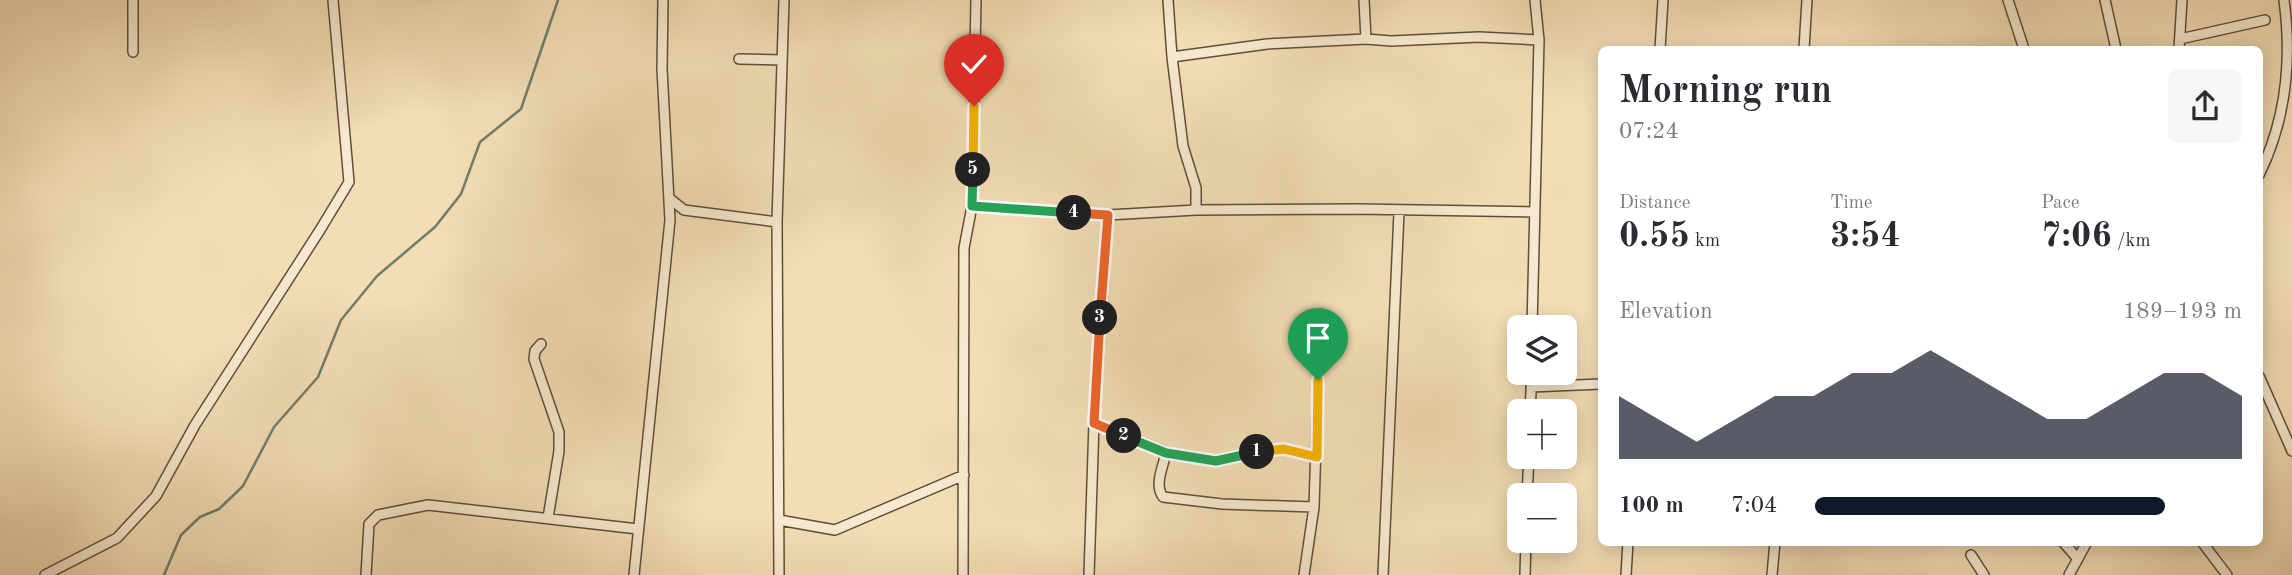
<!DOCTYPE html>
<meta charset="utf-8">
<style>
:root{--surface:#fff;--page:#f7f7f7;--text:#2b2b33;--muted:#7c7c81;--accent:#111827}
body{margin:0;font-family:"Old Standard TT",serif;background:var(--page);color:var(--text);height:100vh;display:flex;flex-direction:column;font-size:26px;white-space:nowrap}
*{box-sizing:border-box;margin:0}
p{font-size:23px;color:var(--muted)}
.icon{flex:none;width:38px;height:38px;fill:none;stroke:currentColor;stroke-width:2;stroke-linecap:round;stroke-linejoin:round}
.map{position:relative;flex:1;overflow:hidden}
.panel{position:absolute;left:1598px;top:46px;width:665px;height:500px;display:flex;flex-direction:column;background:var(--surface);border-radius:10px;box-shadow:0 4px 18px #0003}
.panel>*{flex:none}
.fabs{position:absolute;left:1507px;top:315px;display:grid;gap:14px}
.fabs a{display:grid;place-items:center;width:70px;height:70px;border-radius:10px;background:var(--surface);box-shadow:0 4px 18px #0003;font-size:35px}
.pin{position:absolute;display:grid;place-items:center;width:60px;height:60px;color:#fff;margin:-72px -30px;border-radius:50% 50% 50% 0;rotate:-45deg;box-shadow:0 0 7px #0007}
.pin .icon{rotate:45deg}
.km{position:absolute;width:35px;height:35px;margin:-18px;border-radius:50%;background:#222;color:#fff;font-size:19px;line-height:35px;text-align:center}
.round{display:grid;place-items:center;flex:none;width:74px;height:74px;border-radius:10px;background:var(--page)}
.headline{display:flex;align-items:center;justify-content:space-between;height:119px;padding:0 21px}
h1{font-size:38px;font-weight:800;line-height:52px}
.stats{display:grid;grid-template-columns:repeat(3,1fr);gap:10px;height:119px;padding:7px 21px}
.stats div{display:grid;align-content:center}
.stats b{font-size:35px;font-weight:800}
.stats small{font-size:19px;font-weight:400}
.stats p{font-size:19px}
.chart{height:196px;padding:14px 21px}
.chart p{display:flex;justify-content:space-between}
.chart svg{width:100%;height:126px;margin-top:7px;fill:var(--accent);opacity:.7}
ul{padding:0 21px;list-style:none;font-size:23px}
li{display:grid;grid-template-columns:112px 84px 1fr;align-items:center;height:52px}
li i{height:18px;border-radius:9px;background:var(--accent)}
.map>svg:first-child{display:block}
</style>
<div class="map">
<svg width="2292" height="575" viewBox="0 0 2292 575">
<rect width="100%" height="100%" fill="#f3ddb5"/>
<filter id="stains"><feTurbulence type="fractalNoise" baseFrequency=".00286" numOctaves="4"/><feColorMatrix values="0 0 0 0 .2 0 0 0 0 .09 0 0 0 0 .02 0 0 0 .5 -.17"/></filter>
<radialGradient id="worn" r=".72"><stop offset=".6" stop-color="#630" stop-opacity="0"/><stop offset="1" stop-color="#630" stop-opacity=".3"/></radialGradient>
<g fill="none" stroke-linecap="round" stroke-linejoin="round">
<path stroke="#6f7d6d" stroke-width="2.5" d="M 164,575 L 181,535 L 200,517 L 219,509 L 243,486 L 274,427 L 318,377 L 341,320 L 377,276 L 435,227 L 461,194 L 480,142 L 521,109 L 558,0"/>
<defs>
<path id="street" d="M 1168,0 L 1172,57 L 1183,146 L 1196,188 L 1196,210
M 1364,0 L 1366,39
M 2008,0 L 2024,49
M 2105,0 L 2116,49
M 2180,39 L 2265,20
M 1660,49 L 1663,0
M 1804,49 L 1807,0
M 2179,49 L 2182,0
M 133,52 L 133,0
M 1172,57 L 1267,44 L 1366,39 L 1391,41 L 1479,37 L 1539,40
M 739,59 L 782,60
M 2259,175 C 2286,120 2292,60 2284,0
M 669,198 L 684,210 L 777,222
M 972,206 L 1108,215 L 1196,210 L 1357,209 L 1534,212
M 1532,327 L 1539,40 L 1535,0
M 541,344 L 535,351 L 534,359 L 559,432 L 559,451 L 548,518
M 2259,376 L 2292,451
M 1531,387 L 1601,384
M 1530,411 L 1532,373
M 1094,423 L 1174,455 L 1216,461 L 1247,454 L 1284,449 L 1317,457
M 1166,453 C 1163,467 1154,485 1163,497 L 1222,504 L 1314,507
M 1527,495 L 1529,457
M 779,520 L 835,530 L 964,475
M 2063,542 L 2078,559
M 2202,542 L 2227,575
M 1971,555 L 1984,575
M 45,575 L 117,538 L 156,496 L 195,425 L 320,230 L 349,182 L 333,0
M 366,575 L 369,524 L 378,515 L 428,505 L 638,529
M 634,575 L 670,220 L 662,69 L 663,0
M 779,575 L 777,222 L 784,0
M 963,575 L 964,248 L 972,206 L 976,0
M 1089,575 L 1094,423 L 1108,215
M 1304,575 L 1314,507 L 1318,380
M 1383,575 L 1399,212
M 1525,575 L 1526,541
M 1626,575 L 1628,542
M 1772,575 L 1775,542
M 2069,575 L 2087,542"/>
</defs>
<use href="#street" stroke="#5e4e3a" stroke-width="12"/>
<use href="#street" stroke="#f7e9cf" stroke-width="9"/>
</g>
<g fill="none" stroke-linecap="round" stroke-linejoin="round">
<defs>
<path id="split-1" d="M 1257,452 L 1284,449 L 1317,457 L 1318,380"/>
<path id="split-2" d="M 1124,436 L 1166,453 L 1216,461 L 1257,452"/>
<path id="split-3" d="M 1100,318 L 1094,423 L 1124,436"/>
<path id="split-4" d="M 1074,213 L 1108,215 L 1100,318"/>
<path id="split-5" d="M 973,170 L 972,206 L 1074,213"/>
<path id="split-6" d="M 973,170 L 974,106"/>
</defs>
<use href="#split-1" stroke="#fff" stroke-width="14"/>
<use href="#split-2" stroke="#fff" stroke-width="14"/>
<use href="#split-3" stroke="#fff" stroke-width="14"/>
<use href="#split-4" stroke="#fff" stroke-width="14"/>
<use href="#split-5" stroke="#fff" stroke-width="14"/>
<use href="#split-6" stroke="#fff" stroke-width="14"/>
<use href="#split-1" stroke="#f5b400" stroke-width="9"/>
<use href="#split-2" stroke="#22a559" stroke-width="9"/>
<use href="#split-3" stroke="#f0652b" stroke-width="9"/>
<use href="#split-4" stroke="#f0652b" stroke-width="9"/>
<use href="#split-5" stroke="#22a559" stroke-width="9"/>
<use href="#split-6" stroke="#f5b400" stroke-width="9"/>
</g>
<rect width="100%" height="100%" filter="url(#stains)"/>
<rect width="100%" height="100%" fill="url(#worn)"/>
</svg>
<div class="fabs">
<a><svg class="icon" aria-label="layers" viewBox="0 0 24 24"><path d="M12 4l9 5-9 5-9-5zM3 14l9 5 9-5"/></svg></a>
<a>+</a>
<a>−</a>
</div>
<div class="pin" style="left:1318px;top:380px;background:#1e9e55"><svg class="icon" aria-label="arrive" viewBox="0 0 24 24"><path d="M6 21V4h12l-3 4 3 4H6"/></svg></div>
<div class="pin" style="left:974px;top:106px;background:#d93025"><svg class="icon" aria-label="check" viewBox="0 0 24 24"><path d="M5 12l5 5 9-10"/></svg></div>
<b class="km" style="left:1257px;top:452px">1</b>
<b class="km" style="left:1124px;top:436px">2</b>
<b class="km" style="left:1100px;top:318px">3</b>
<b class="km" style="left:1074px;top:213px">4</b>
<b class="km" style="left:973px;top:170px">5</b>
<section class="panel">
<div class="headline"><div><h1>Morning run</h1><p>07:24</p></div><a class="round"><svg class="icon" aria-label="share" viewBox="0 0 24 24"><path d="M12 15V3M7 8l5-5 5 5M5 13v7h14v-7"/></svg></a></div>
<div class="stats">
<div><p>Distance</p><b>0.55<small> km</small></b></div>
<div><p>Time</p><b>3:54</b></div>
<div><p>Pace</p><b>7:06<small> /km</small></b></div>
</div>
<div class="chart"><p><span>Elevation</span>189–193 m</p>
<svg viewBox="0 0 160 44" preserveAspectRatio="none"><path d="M0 44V22L10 30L20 38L30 30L40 22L50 22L60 14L70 14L80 6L90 14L100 22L110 30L120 30L130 22L140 14L150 14L160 22V44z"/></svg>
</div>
<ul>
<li><b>100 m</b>7:04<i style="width:82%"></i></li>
</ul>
</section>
</div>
